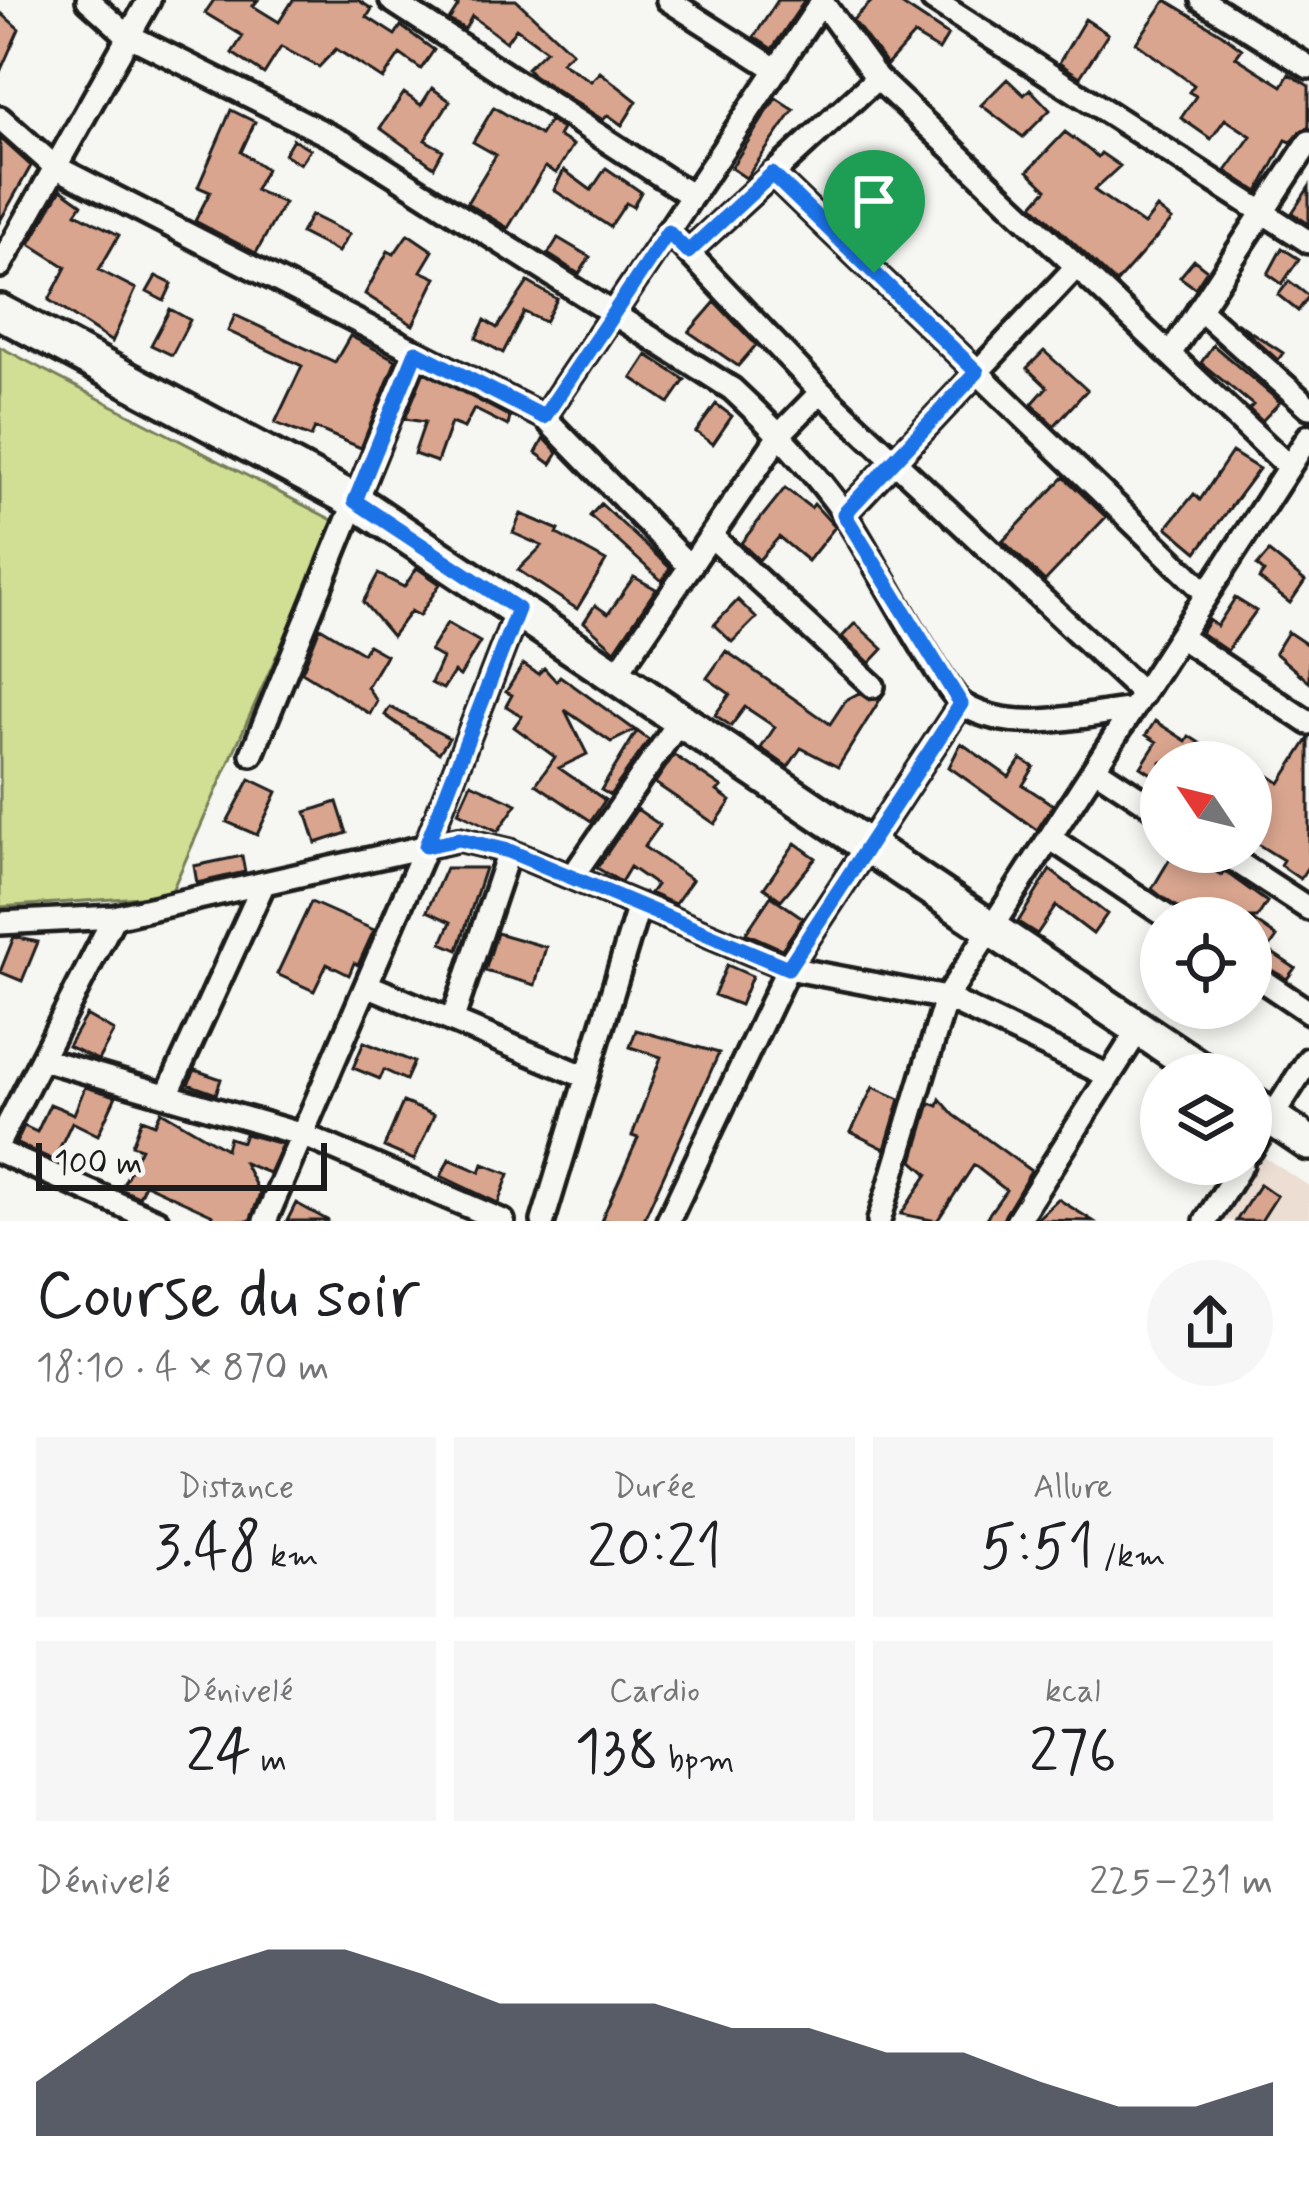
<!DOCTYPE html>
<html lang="fr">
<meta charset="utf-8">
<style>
:root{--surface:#fff;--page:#f6f6f6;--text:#202124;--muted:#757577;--accent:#111827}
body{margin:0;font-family:Mynerve,sans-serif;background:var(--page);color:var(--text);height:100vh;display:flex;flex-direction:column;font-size:45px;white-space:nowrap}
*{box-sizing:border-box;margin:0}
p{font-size:39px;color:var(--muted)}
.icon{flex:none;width:66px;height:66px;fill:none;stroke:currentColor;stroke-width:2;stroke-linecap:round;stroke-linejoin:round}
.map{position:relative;height:1221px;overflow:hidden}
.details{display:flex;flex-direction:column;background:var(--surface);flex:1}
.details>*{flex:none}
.needle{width:78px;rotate:305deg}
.tools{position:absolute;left:1140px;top:741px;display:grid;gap:24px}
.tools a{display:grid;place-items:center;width:132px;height:132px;border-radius:50%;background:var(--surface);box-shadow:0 6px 18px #0003;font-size:60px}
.scale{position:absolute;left:36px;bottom:30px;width:291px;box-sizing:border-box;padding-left:12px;border:6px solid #1c1c1c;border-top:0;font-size:33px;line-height:42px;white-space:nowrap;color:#1c1c1c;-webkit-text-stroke:9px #f6f6f2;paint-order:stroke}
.pin{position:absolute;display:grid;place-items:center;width:102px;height:102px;color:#fff;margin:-123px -51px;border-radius:50% 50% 50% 0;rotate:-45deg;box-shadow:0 0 12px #0007}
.pin .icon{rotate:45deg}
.round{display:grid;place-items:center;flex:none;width:126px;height:126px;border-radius:63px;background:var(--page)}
.summary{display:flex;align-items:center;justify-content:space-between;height:204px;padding:0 36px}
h1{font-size:66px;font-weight:600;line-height:90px}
.figures{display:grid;grid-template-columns:repeat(3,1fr);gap:18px;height:204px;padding:12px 36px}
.figures div{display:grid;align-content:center;border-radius:0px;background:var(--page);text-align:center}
.figures b{font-size:60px;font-weight:600}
.figures small{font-size:33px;font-weight:400}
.figures p{font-size:33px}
.chart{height:336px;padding:24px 36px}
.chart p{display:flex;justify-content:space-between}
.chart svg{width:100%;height:216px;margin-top:12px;fill:var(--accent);opacity:.7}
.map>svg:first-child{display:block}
</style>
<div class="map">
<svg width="1309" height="1221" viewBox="0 0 1309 1221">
<rect width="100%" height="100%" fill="#f6f6f2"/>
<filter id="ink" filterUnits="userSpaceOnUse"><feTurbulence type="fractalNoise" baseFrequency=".00833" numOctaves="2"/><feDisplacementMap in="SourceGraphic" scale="24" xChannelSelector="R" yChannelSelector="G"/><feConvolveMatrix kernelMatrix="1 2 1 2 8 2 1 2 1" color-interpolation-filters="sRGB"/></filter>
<g filter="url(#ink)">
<path fill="#edded4" d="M 1259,1154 L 1309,1186 L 1309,1221 L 1216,1221 Z"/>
<path fill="#d0df93" stroke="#767e58" stroke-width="3" d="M 0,347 L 336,522 L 170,895 L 0,907 Z"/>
<path fill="#d9a58f" stroke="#1c1c1c" stroke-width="3" d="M 214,0 L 258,0 L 253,6 L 279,22 L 293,0 L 358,0 L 372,9 L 367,17 L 395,35 L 401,26 L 434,50 L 421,69 L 400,54 L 383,79 L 336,49 L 319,67 L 281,47 L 264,74 L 232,53 L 243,36 L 205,13 Z
M 450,0 L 516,0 L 572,52 L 561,62 L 591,81 L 600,72 L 637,101 L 622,125 L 608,115 L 603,120 L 533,75 L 527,68 L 546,50 L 516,28 L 506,42 L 472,16 L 465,29 L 449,20 L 458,6 Z
M 778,0 L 805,0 L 772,49 L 754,37 Z
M 873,0 L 895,0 L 948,35 L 939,50 L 914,35 L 887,65 L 853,20 Z
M 1166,0 L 1222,34 L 1242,49 L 1236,57 L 1282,86 L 1289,74 L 1309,86 L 1309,126 L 1291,142 L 1286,140 L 1258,192 L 1226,171 L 1251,136 L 1225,119 L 1211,139 L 1181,118 L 1196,96 L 1189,92 L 1194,85 L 1136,43 Z
M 0,12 L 19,29 L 0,72 Z
M 1085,19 L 1108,34 L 1080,77 L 1059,63 Z
M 1007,79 L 1024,95 L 1030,89 L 1050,110 L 1023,137 L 981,105 Z
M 432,88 L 450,101 L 425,140 L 443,150 L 434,167 L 380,128 L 404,93 L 421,105 Z
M 776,98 L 794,110 L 746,178 L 731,168 Z
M 494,107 L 540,135 L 549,121 L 562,129 L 558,136 L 573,145 L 556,173 L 545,167 L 508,228 L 467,203 L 496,155 L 473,142 Z
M 231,110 L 255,122 L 241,152 L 266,169 L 255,190 L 284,203 L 256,253 L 195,221 L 210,192 L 198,187 Z
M 1065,132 L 1098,157 L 1101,153 L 1120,166 L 1094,190 L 1144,225 L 1157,208 L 1172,220 L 1116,283 L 1033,205 L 1047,189 L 1028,171 Z
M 0,138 L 31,166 L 0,221 Z
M 293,139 L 310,149 L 300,164 L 284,154 Z
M 606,168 L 641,192 L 633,207 L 626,203 L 610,227 L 554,190 L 564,170 L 591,190 Z
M 1309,187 L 1309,224 L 1292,213 Z
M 61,189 L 82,204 L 76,213 L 119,235 L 99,270 L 136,289 L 112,342 L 49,300 L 66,267 L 30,244 Z
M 311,215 L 349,234 L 338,252 L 301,233 Z
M 408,234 L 433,251 L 421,271 L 436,278 L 413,325 L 365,294 L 388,251 L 394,254 Z
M 558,238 L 590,257 L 579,274 L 548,254 Z
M 1282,248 L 1299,259 L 1282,284 L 1268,274 Z
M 1194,260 L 1207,270 L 1195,288 L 1180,277 Z
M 156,276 L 172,284 L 164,301 L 147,292 Z
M 1289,281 L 1309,296 L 1298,311 L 1278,295 Z
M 528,282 L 557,299 L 545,322 L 524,312 L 503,353 L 476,338 L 485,320 L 497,328 Z
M 715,302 L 756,345 L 738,366 L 689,332 Z
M 170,309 L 190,320 L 172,355 L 151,345 Z
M 235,315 L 335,362 L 350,336 L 396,360 L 361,448 L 315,428 L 311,437 L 275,423 L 302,366 L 228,331 Z
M 1236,322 L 1283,353 L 1278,360 Z
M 1213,345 L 1280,402 L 1262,421 L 1249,409 L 1253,405 L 1201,363 Z
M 1044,351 L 1087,390 L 1054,426 L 1032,404 L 1047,387 L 1027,368 Z
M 647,355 L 685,380 L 669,403 L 632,378 Z
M 424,372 L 510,417 L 508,426 L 474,409 L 464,428 L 451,423 L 437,462 L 414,454 L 425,422 L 405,419 Z
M 716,404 L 732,416 L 713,444 L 696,432 Z
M 544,438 L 558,453 L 551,464 L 536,453 Z
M 1232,452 L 1259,469 L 1197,552 L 1167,527 L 1194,494 L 1200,500 Z
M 1064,477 L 1106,517 L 1045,581 L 1003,541 Z
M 785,488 L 811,508 L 814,504 L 835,527 L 808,561 L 779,537 L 759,560 L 741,543 Z
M 601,504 L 670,568 L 662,581 L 590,516 Z
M 521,514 L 559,530 L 557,534 L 606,561 L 577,609 L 518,570 L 542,546 L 513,533 Z
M 1269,552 L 1305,581 L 1290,603 L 1259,579 L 1264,572 L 1257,566 Z
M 417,568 L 440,584 L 419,616 L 411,611 L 392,636 L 363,602 L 378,574 L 404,587 Z
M 634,577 L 656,589 L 615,650 L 584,622 L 595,605 L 608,614 Z
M 1235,598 L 1256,611 L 1227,651 L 1201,633 L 1209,620 L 1217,626 Z
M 738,600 L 756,618 L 732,642 L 714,625 Z
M 447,623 L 480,642 L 460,676 L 454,672 L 443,689 L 431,683 L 442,658 L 430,651 Z
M 855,623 L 883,649 L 870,663 L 842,637 Z
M 320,627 L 363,653 L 368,645 L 386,655 L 367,687 L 377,701 L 370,714 L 302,672 Z
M 1288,632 L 1309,646 L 1309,682 L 1275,653 Z
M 726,651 L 830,724 L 846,700 L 859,693 L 869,700 L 881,698 L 838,767 L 801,748 L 788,767 L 761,748 L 775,727 L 745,707 L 731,726 L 715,715 L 730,694 L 707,678 Z
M 523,664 L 538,674 L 544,668 L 556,681 L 560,676 L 635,730 L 611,742 L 565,710 L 587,754 L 559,768 L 605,800 L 591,821 L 536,784 L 555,757 L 514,727 L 522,716 L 506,706 L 512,695 L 506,692 Z
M 390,707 L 449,738 L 439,753 L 385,715 Z
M 1155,721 L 1186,741 L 1189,736 L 1229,762 L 1161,762 L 1161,780 L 1141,767 L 1157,742 L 1146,735 Z
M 637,731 L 649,740 L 610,795 L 601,790 Z
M 1309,738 L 1309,865 L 1300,879 L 1280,865 L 1283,860 L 1251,840 L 1251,778 L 1258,768 L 1280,783 Z
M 961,743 L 1009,777 L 1021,759 L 1034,767 L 1023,785 L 1053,805 L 1037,830 L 949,767 Z
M 674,755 L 721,787 L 717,791 L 731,801 L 715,824 L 655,783 Z
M 250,779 L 277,792 L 257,835 L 227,822 Z
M 471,783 L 517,804 L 498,831 L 458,812 Z
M 337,802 L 347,833 L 316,843 L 306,812 Z
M 637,809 L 660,825 L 644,847 L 692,880 L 675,904 L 650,893 L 656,885 L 630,867 L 621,882 L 597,868 Z
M 795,843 L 816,858 L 781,900 L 764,888 Z
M 1174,852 L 1185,852 L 1221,875 L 1224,871 L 1267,902 L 1257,918 L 1187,918 L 1152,889 Z
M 242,856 L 245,872 L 197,883 L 194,866 Z
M 446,868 L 485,868 L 458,950 L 442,943 L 451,922 L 427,911 Z
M 1050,870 L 1107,914 L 1093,934 L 1056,906 L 1037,934 L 1018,922 Z
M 771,896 L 803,918 L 782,949 L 746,933 Z
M 311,902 L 374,930 L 358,965 L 354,963 L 349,975 L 327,964 L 314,991 L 277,974 Z
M 1251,919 L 1277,937 L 1268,950 L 1295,968 L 1287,979 L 1251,958 Z
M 497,933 L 546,947 L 535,985 L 485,971 Z
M 14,937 L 38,942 L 22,981 L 0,972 Z
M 727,965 L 752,976 L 740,1005 L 714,995 Z
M 86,1015 L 114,1031 L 98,1060 L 68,1046 Z
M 636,1030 L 719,1053 L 643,1221 L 601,1221 L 638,1138 L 632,1136 L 661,1057 L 630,1047 Z
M 364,1042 L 414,1062 L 406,1080 L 384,1070 L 380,1079 L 353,1068 Z
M 195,1070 L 221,1079 L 216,1094 L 188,1084 Z
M 85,1087 L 116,1096 L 98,1135 L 72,1122 L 54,1160 L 16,1143 L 24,1126 L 37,1132 L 50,1104 L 74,1114 Z
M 873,1087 L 900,1099 L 885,1149 L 851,1132 Z
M 940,1099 L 954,1115 L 1031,1171 L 1002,1221 L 984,1221 L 1006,1190 L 974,1165 L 937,1221 L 901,1214 L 928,1174 L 913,1161 L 930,1103 L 938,1106 Z
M 403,1102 L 434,1115 L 414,1160 L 384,1147 Z
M 161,1111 L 226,1149 L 229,1138 L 242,1142 L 245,1134 L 282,1144 L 269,1173 L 244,1163 L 260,1194 L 250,1221 L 211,1221 L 213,1215 L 145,1184 L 139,1197 L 121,1189 L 141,1148 L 132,1145 L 142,1119 L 155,1124 Z
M 449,1159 L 480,1172 L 483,1164 L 509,1174 L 498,1203 L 441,1176 Z
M 1260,1184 L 1277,1196 L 1261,1221 L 1236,1221 Z
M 1058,1199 L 1093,1221 L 1036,1220 Z
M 296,1203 L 329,1221 L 287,1221 Z"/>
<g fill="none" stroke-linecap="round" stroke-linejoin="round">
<defs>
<path id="street" d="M 88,0 L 126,34 L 346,144 L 732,389 C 773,427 810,466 843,512 C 866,544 943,694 965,706 C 1014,734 1076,716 1128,710
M 391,0 L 692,196
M 668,0 L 777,70
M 933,0 L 1309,242
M 1202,0 L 1309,67
M 822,2 L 877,78 L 1289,467
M 0,118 L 54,166 L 544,417 L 690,567
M 772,174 L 1207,594
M 668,231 L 821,392 L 1143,694
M 688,252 L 877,78
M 0,266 L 149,0
M 1199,309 L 1309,407
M 1170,354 L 1309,142
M 544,417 L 823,0
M 844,514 L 1077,266
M 711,536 L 873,686
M 1180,637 L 1309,723
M 616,675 L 781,433 L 821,392
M 252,754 L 416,352
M 1097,770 L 1161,812
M 1050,838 L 1169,918
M 1222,852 L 1309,909
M 572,877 L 681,719
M 0,923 L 114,917 L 459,839 L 509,851 L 788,968 L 946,998 L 1109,1076
M 1251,973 L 1309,1012
M 367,985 L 586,1077
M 452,1021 L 509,851
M 42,1059 L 303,1135 L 503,1221
M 167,1095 L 264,883
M 0,1140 L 114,917
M 1251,1150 L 1309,1059
M 0,1152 L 157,1221
M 265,1221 L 426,846 L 518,609
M 543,1221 L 639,905
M 668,1221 L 788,968 L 961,704
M 879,1221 L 946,998 L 1309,436
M 1017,1221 L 1139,1029
M 1206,1221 L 1242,1164"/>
<path id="secondary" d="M 0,312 L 355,501 L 1207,1074
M 1251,1104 L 1309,1143"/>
</defs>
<use href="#street" stroke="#1c1c1c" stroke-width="30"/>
<use href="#secondary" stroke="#1c1c1c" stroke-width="42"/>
<use href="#street" stroke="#f6f6f2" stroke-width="21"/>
<use href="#secondary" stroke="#f6f6f2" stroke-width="33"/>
</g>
</g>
<g fill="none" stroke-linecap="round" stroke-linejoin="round" filter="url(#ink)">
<defs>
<path id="route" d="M 772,174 L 977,372 L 844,514 L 961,704 L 788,968 L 509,851 L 459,839 L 426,846 L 518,609 L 355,501 L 416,352 L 544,417 L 668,232 L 688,252 Z"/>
</defs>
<use href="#route" stroke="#fff" stroke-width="24"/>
<use href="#route" stroke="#1a73e8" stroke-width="15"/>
</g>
</svg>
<div class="tools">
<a><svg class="needle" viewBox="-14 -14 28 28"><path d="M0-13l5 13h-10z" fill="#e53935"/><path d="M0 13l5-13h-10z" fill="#757577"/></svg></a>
<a><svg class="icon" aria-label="locate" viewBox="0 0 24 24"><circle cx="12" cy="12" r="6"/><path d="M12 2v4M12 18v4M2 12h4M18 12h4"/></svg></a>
<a><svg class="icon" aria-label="layers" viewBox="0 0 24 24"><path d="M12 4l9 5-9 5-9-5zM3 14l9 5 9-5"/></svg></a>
</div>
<div class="scale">100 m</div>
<div class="pin" style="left:874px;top:273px;background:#1e9e55"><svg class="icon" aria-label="arrive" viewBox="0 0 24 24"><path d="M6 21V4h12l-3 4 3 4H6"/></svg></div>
</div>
<section class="details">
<div class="summary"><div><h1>Course du soir</h1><p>18:10 · 4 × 870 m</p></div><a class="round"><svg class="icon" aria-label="share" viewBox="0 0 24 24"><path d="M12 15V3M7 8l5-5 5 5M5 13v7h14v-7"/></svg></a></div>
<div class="figures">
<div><p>Distance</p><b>3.48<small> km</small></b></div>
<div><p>Durée</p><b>20:21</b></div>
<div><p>Allure</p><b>5:51<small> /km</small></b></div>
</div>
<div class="figures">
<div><p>Dénivelé</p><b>24<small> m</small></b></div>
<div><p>Cardio</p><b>138<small> bpm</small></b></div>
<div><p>kcal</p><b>276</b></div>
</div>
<div class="chart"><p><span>Dénivelé</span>225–231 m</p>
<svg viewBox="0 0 160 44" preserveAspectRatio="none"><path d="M0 44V33L10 22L20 11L30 6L40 6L50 11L60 17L70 17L80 17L90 22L100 22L110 27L120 27L130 33L140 38L150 38L160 33V44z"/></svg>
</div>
</section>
